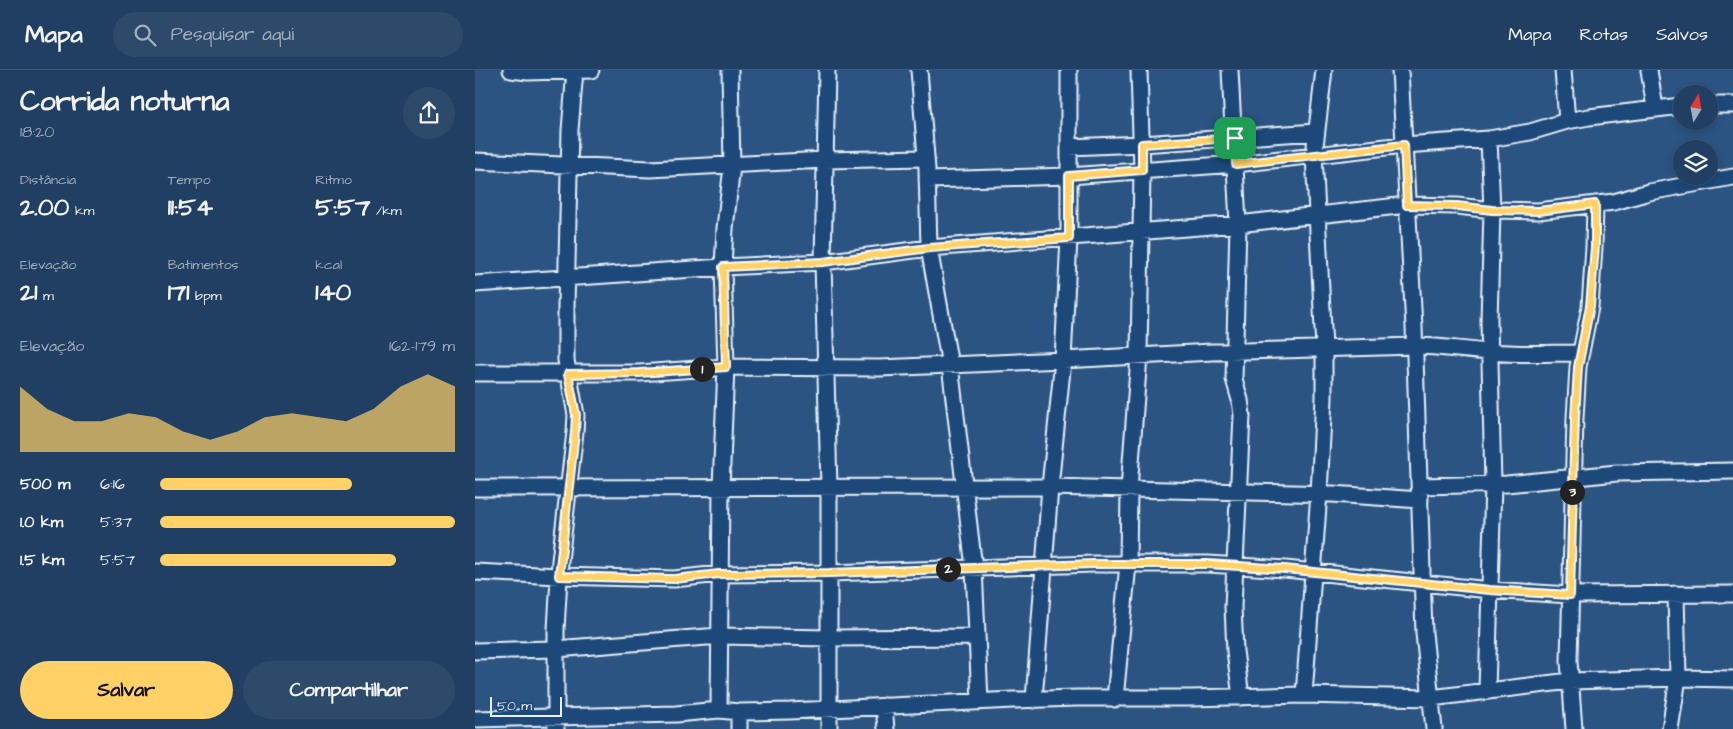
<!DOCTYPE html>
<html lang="pt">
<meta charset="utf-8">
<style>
:root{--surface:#203f62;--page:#2d4a6b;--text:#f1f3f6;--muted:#a2afbe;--line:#3d5877;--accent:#ffd166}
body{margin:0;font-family:"Architects Daughter",sans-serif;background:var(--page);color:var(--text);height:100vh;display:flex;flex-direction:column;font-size:19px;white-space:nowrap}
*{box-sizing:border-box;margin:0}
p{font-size:16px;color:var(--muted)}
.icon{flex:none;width:28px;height:28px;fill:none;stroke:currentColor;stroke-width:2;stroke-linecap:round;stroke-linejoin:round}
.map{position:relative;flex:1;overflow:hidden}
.drawer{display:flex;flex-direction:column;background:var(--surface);width:475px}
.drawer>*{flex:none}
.needle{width:32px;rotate:10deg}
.fabs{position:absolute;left:1198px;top:15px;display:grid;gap:10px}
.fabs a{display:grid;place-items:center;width:45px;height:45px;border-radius:50%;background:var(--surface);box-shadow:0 2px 8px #0003,0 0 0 1px var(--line);font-size:25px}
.scale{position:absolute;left:15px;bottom:12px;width:72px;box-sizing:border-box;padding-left:5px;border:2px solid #e8f1f8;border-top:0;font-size:14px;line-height:18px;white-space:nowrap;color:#e8f1f8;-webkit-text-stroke:4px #1f4a7a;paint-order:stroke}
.pin{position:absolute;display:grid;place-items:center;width:42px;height:42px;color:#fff;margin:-21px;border-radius:10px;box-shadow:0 2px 8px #0006}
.km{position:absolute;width:25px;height:25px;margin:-12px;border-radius:50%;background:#222;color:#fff;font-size:14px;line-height:25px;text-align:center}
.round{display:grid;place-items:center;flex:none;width:52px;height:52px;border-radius:26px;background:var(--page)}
.headline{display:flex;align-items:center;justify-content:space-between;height:85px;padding:0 20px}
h1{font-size:28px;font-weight:700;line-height:38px}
.stats{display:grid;grid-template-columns:repeat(3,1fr);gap:8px;height:85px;padding:5px 20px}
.stats div{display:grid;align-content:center}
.stats b{font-size:25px;font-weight:700}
.stats small{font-size:14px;font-weight:400}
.stats p{font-size:14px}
.chart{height:140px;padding:10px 20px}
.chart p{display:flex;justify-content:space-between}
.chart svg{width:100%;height:90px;margin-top:5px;fill:var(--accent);opacity:.7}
.button{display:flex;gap:10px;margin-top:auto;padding:10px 20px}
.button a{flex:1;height:58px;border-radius:30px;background:var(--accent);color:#111;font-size:20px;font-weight:700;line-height:58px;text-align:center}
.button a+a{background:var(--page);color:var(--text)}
ul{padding:0 20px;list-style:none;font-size:16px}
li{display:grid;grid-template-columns:80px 60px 1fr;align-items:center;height:38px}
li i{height:12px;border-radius:6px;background:var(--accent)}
header{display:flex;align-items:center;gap:30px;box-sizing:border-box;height:70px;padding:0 25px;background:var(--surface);border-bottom:1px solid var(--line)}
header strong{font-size:24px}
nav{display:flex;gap:28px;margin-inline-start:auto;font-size:18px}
.search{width:350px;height:45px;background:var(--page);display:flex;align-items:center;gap:12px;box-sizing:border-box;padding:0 18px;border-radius:28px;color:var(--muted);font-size:19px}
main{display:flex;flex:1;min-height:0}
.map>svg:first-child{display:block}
</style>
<header>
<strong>Mapa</strong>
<div class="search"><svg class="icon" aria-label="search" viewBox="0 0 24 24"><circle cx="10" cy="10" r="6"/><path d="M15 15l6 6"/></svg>Pesquisar aqui</div>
<nav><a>Mapa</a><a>Rotas</a><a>Salvos</a></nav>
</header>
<main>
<section class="drawer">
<div class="headline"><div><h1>Corrida noturna</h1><p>18:20</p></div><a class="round"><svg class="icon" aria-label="share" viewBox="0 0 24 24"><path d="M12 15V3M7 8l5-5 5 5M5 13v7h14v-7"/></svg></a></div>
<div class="stats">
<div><p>Distância</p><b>2.00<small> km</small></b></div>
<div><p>Tempo</p><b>11:54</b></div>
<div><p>Ritmo</p><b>5:57<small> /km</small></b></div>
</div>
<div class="stats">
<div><p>Elevação</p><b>21<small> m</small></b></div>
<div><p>Batimentos</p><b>171<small> bpm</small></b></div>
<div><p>kcal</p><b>140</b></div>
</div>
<div class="chart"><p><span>Elevação</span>162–179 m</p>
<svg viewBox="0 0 160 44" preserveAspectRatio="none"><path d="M0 44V12L10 23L20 29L30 29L40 25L50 27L60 34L70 38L80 34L90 27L100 25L110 27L120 29L130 23L140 12L150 6L160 12V44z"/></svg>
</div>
<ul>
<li><b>500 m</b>6:16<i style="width:65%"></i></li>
<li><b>1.0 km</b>5:37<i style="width:100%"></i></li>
<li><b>1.5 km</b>5:57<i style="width:80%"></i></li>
</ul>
<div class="button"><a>Salvar</a><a>Compartilhar</a></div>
</section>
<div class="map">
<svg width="1258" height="659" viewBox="0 0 1258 659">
<rect width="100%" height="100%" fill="#2b5482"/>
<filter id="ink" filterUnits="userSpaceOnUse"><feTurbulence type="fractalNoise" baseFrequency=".02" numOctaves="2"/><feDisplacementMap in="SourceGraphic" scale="10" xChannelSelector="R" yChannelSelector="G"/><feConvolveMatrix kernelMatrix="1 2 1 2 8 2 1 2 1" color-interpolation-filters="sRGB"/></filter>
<g filter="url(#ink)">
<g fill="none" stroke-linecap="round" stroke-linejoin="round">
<defs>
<path id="minor" d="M 36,0 L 53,2 L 116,0
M 352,0 L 348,192 L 354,418 L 354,659
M 444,0 L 452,99 L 454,178 L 475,295 L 499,498 L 505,631
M 755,0 L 763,154 L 759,309 L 765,330 L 767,345 L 758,537 L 760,581 L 766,627
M 925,0 L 939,257 L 949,563 L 959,659
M 1088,0 L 1092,51
M 1174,0 L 1180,38
M 1234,35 L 1258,35
M 594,77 L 667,74 L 841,62
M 0,91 L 175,99 L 350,90 L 451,88
M 452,110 L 594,106 L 761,94 L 929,75 L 1014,69 L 1055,62 L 1092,51 L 1114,47 L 1206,36
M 0,214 L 248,197 L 348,192 L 454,178 L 763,154 L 932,135 L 982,136 L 1017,140 L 1063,141 L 1139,132 L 1174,122 L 1258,107
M 0,303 L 164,303 L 251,297 L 405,298 L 588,290 L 737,282 L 940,276 C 966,276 991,281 1017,282 C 1046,285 1076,283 1106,283
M 945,416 L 1032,414 L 1142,403 L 1258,401
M 0,418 L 575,417 L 857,424 L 945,430
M 0,502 L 84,506 L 199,509 L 244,504 L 354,503 L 619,494 L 733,494 L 810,499 L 1015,520 L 1095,525 L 1258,524
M 0,581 L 81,579 L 244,566 L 355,568 L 502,567
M 1012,621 L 1018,414 L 1014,251 L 1017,140 L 1014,69
M 829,625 L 844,423 L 849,328 L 849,278 L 839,85 L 849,0
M 640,629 L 653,494 L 654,419 L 664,286 L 667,100 L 664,0
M 559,630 L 575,417 L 588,290 L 594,168 L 594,0
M 409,636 L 411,659
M 244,640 L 246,417 L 251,297 L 248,197 L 250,158 L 257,96 L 255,0
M 0,649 L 201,644 L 244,640 L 264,642 L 315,641 L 538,630 L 602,628 L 717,628 L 829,625 L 956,628 L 1095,611 L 1203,608 L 1258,609
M 81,659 L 81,559 L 85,491 L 100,362 L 101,345 L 91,290 L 91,237 L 95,60 L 100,1
M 264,659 L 264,642
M 1099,659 L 1094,591 L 1100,348 L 1103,297 L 1115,237 L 1119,177 L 1120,134
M 1195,659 L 1203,608 L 1201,524"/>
</defs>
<use href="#minor" stroke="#e8f1f8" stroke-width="19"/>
<use href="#minor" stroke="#1f4a7a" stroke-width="15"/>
</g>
</g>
<g fill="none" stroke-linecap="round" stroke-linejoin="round" filter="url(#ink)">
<defs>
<path id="route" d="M 760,68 L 761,94 L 929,75 L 932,135 L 982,136 L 1017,140 L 1063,141 L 1120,134 L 1120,177 L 1115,236 L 1103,297 L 1100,348 L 1095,525 L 1015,520 L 810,499 L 733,494 L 619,494 L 354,503 L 244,504 L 199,509 L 84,506 L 100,362 L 101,345 L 93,304 L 164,303 L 251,297 L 248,197 L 348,192 L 454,178 L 594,168 L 594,106 L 667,100 L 667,74 Z"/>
</defs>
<use href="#route" stroke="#fff" stroke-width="10"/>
<use href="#route" stroke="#ffd166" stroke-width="6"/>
</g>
</svg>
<div class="fabs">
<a><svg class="needle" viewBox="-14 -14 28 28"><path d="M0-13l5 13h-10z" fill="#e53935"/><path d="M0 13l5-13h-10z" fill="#a2afbe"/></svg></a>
<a><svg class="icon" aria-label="layers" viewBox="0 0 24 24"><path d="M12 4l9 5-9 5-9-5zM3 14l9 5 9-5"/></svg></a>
</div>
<div class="scale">50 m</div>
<div class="pin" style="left:760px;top:68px;background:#1e9e55"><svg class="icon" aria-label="arrive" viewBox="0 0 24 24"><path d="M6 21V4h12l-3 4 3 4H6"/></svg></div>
<b class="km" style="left:227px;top:299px">1</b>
<b class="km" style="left:473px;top:499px">2</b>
<b class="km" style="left:1097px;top:422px">3</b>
</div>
</main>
